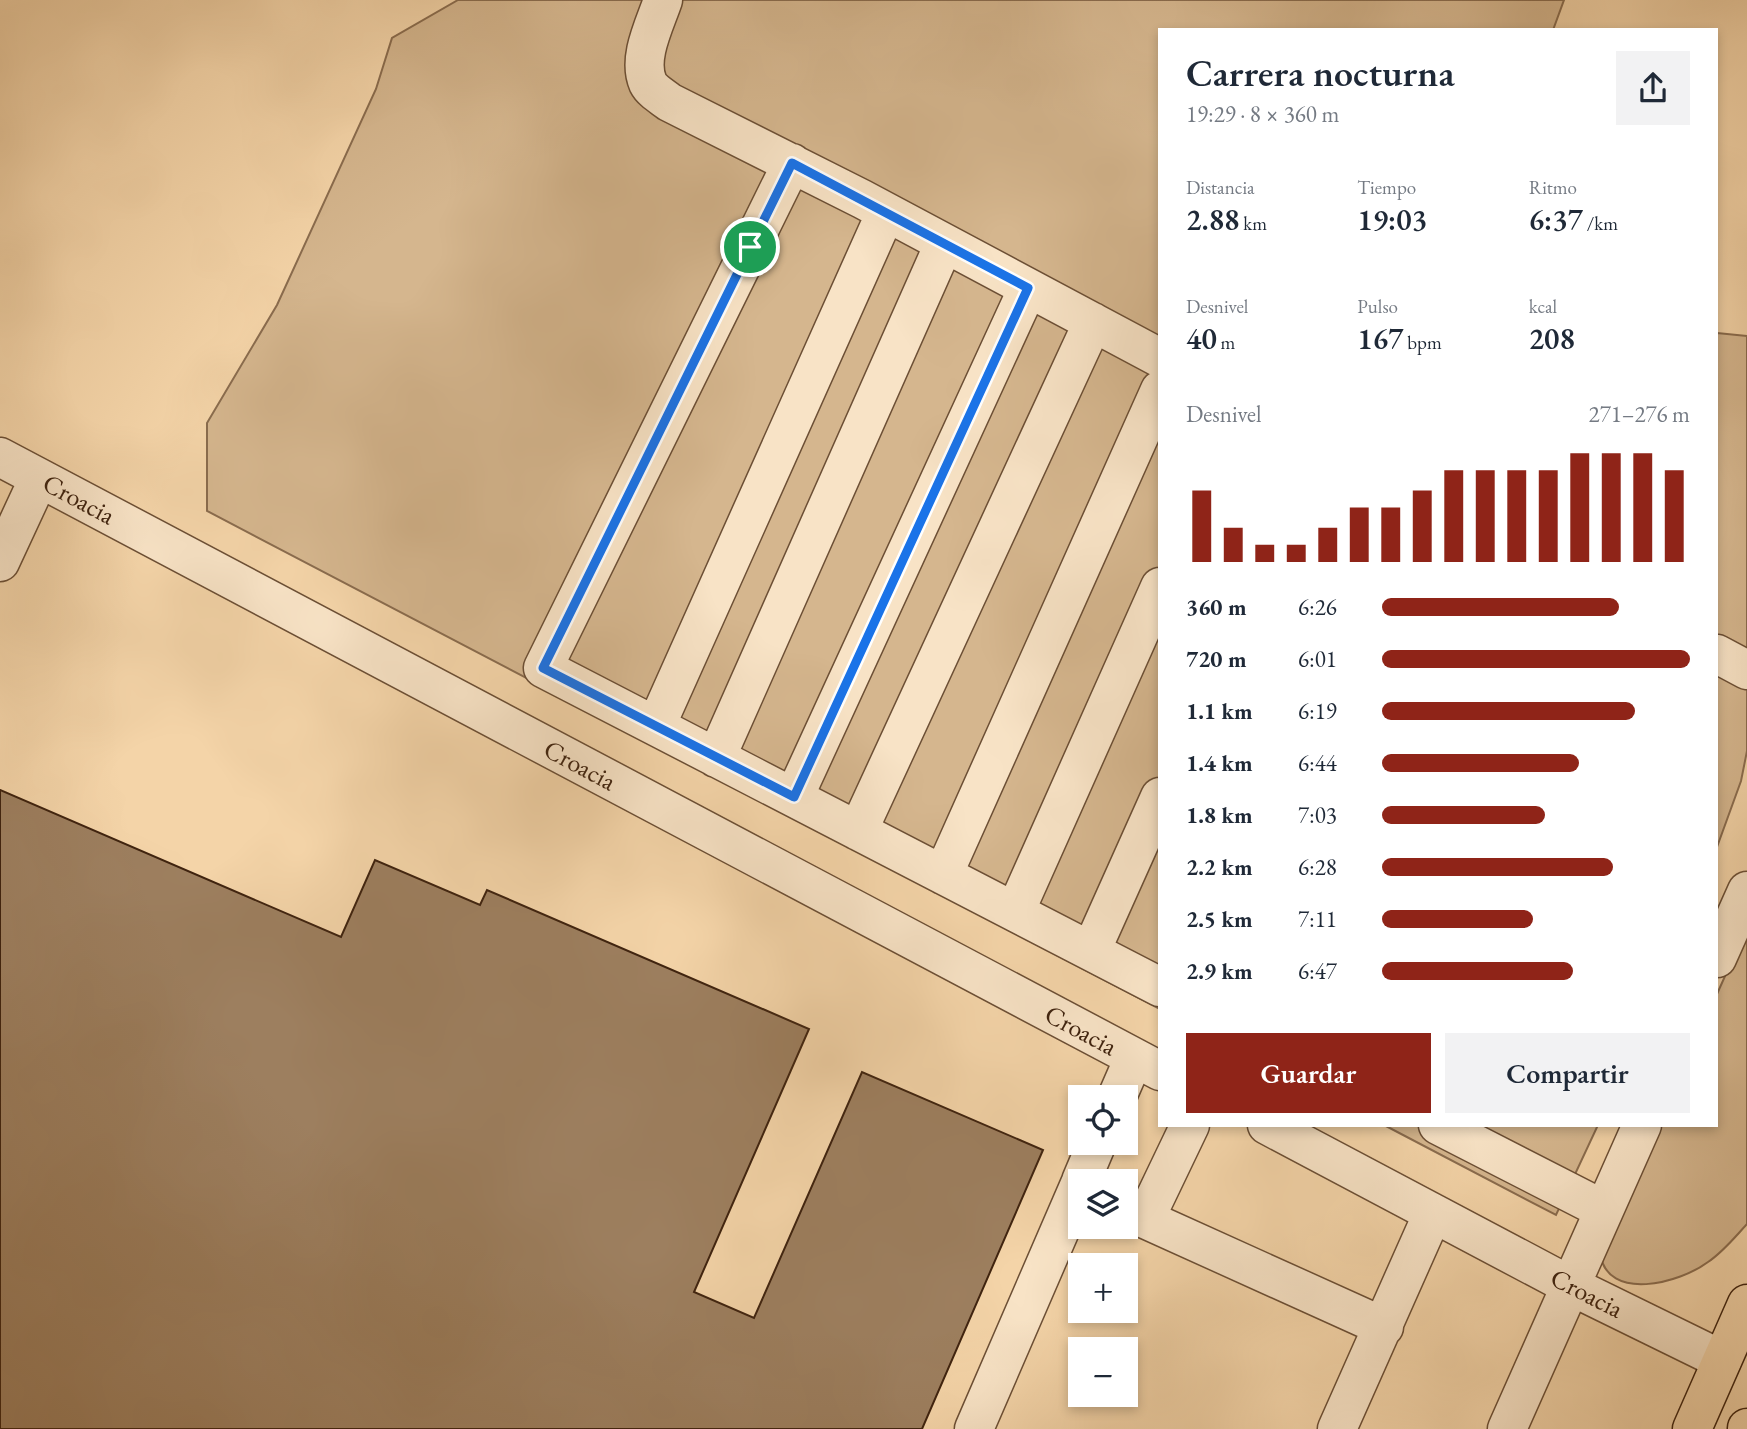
<!DOCTYPE html>
<html lang="es">
<meta charset="utf-8">
<style>
:root{--surface:#fff;--page:#f2f2f3;--text:#1f2937;--muted:#747a83;--accent:#8f2418}
body{margin:0;font-family:"EB Garamond",serif;background:var(--page);color:var(--text);height:100vh;display:flex;flex-direction:column;font-size:26px;white-space:nowrap}
*{box-sizing:border-box;margin:0}
p{font-size:23px;color:var(--muted)}
.icon{flex:none;width:38px;height:38px;fill:none;stroke:currentColor;stroke-width:2;stroke-linecap:round;stroke-linejoin:round}
.map{position:relative;flex:1;overflow:hidden}
.drawer{position:absolute;left:1158px;top:28px;width:560px;height:1099px;display:flex;flex-direction:column;background:var(--surface);border-radius:0px;box-shadow:0 4px 10px #0003}
.drawer>*{flex:none}
.fabs{position:absolute;left:1068px;top:1085px;display:grid;gap:14px}
.fabs a{display:grid;place-items:center;width:70px;height:70px;border-radius:0px;background:var(--surface);box-shadow:0 4px 10px #0003;font-size:35px}
.pin{position:absolute;display:grid;place-items:center;width:60px;height:60px;color:#fff;margin:-30px;border:4px solid #fff;border-radius:50%;box-shadow:0 2px 7px #0007}
.round{display:grid;place-items:center;flex:none;width:74px;height:74px;border-radius:0px;background:var(--page)}
.head{display:flex;align-items:center;justify-content:space-between;height:119px;padding:0 28px}
h1{font-size:38px;font-weight:600;line-height:52px}
.stats{display:grid;grid-template-columns:repeat(3,1fr);gap:10px;height:119px;padding:7px 28px}
.stats div{display:grid;align-content:center}
.stats b{font-size:30px;font-weight:600}
.stats small{font-size:19px;font-weight:400}
.stats p{font-size:19px}
.chart{height:196px;padding:14px 28px}
.chart p{display:flex;justify-content:space-between}
.chart svg{width:100%;height:126px;margin-top:7px;stroke:var(--accent);stroke-width:6}
.button{display:flex;gap:14px;margin-top:auto;padding:14px 28px}
.button a{flex:1;height:80px;border-radius:0px;background:var(--accent);color:#fff;font-size:28px;font-weight:600;line-height:80px;text-align:center}
.button a+a{background:var(--page);color:var(--text)}
ul{padding:0 28px;list-style:none;font-size:23px}
li{display:grid;grid-template-columns:112px 84px 1fr;align-items:center;height:52px}
li i{height:18px;border-radius:9px;background:var(--accent)}
.map>svg:first-child{display:block}
</style>
<div class="map">
<svg width="1747" height="1429" viewBox="0 0 1747 1429">
<rect width="100%" height="100%" fill="#f4d4a8"/>
<filter id="stains"><feTurbulence type="fractalNoise" baseFrequency=".00286" numOctaves="4"/><feColorMatrix values="0 0 0 0 .2 0 0 0 0 .09 0 0 0 0 .02 0 0 0 .5 -.17"/></filter>
<radialGradient id="worn" r=".72"><stop offset=".6" stop-color="#630" stop-opacity="0"/><stop offset="1" stop-color="#630" stop-opacity=".3"/></radialGradient>
<path fill="#d5b68e" stroke="#8a6c4e" stroke-width="2" d="M 458,0 L 1564,0 L 1553,30 L 1160,30 L 1160,1009 L 207,511 L 207,423 L 277,305 L 376,89 L 392,38 Z
M 1717,333 L 1747,336 L 1747,751 L 1741,781 L 1717,847 Z
M 1747,927 L 1747,1224 C 1735,1237 1723,1252 1708,1262 C 1680,1283 1607,1303 1600,1253 L 1657,1125 L 1717,1125 L 1717,994 Z
M 1384,1125 L 1598,1125 L 1556,1215 Z"/>
<path fill="#9d7f5f" stroke="#3f230f" stroke-width="2" d="M 0,790 L 341,937 L 375,860 L 480,905 L 487,890 L 809,1029 L 694,1292 L 754,1318 L 862,1072 L 1043,1150 L 922,1429 L 0,1429 Z"/>
<g fill="none" stroke-linecap="round" stroke-linejoin="round">
<defs>
<path id="minor" d="M 663,0 C 655,24 637,58 648,83 C 652,91 663,97 669,102 L 862,199 L 1160,358
M 792,163 L 543,668 L 1160,987
M 0,457 L 1160,1071
M 0,562 L 39,478
M 1717,654 L 1747,670
M 656,726 L 886,212
M 716,758 L 944,244
M 794,797 L 1028,288
M 858,831 L 1093,322
M 943,875 L 1160,390
M 1015,912 L 1160,587
M 1091,951 L 1160,797
M 1717,958 L 1747,891
M 1117,1097 L 1134,1058
M 1190,1125 L 1145,1219 L 1384,1327
M 1267,1125 L 1571,1286 L 1722,1360
M 1438,1125 L 1604,1210
M 1081,1181 L 1097,1143
M 974,1429 L 1080,1184
M 1337,1429 L 1433,1213
M 1507,1429 L 1642,1125"/>
<path id="highway" d="M 1692,1429 L 1747,1304
M 1747,1429 L 1747,1428"/>
</defs>
<use href="#minor" stroke="#6c4f35" stroke-width="41"/>
<use href="#highway" stroke="#3f230f" stroke-width="41"/>
<use href="#minor" stroke="#f8e3c6" stroke-width="38"/>
<use href="#highway" stroke="#f4d4a8" stroke-width="38"/>
</g>
<g fill="none" stroke-linecap="round" stroke-linejoin="round">
<defs>
<path id="route" d="M 792,163 L 1028,288 L 794,797 L 543,668 Z"/>
</defs>
<use href="#route" stroke="#fff" stroke-width="14"/>
<use href="#route" stroke="#1a73e8" stroke-width="9"/>
</g>
<g text-anchor="middle" stroke-width="6" stroke-linejoin="round" paint-order="stroke">
<g font-size="26" fill="#3f230f" stroke="#f8e3c6">
<text transform="translate(79 499) rotate(28)" y="9">Croacia</text>
<text transform="translate(580 765) rotate(28)" y="9">Croacia</text>
<text transform="translate(1081 1030) rotate(28)" y="9">Croacia</text>
<text transform="translate(1587 1293) rotate(27)" y="9">Croacia</text>
</g>
</g>
<rect width="100%" height="100%" filter="url(#stains)"/>
<rect width="100%" height="100%" fill="url(#worn)"/>
</svg>
<div class="fabs">
<a><svg class="icon" aria-label="locate" viewBox="0 0 24 24"><circle cx="12" cy="12" r="6"/><path d="M12 2v4M12 18v4M2 12h4M18 12h4"/></svg></a>
<a><svg class="icon" aria-label="layers" viewBox="0 0 24 24"><path d="M12 4l9 5-9 5-9-5zM3 14l9 5 9-5"/></svg></a>
<a>+</a>
<a>−</a>
</div>
<div class="pin" style="left:750px;top:247px;background:#1e9e55"><svg class="icon" aria-label="arrive" viewBox="0 0 24 24"><path d="M6 21V4h12l-3 4 3 4H6"/></svg></div>
<section class="drawer">
<div class="head"><div><h1>Carrera nocturna</h1><p>19:29 · 8 × 360 m</p></div><a class="round"><svg class="icon" aria-label="share" viewBox="0 0 24 24"><path d="M12 15V3M7 8l5-5 5 5M5 13v7h14v-7"/></svg></a></div>
<div class="stats">
<div><p>Distancia</p><b>2.88<small> km</small></b></div>
<div><p>Tiempo</p><b>19:03</b></div>
<div><p>Ritmo</p><b>6:37<small> /km</small></b></div>
</div>
<div class="stats">
<div><p>Desnivel</p><b>40<small> m</small></b></div>
<div><p>Pulso</p><b>167<small> bpm</small></b></div>
<div><p>kcal</p><b>208</b></div>
</div>
<div class="chart"><p><span>Desnivel</span>271–276 m</p>
<svg viewBox="0 0 160 44" preserveAspectRatio="none"><path d="M5 44V19M15 44V32M25 44V38M35 44V38M45 44V32M55 44V25M65 44V25M75 44V19M85 44V12M95 44V12M105 44V12M115 44V12M125 44V6M135 44V6M145 44V6M155 44V12"/></svg>
</div>
<ul>
<li><b>360 m</b>6:26<i style="width:77%"></i></li>
<li><b>720 m</b>6:01<i style="width:100%"></i></li>
<li><b>1.1 km</b>6:19<i style="width:82%"></i></li>
<li><b>1.4 km</b>6:44<i style="width:64%"></i></li>
<li><b>1.8 km</b>7:03<i style="width:53%"></i></li>
<li><b>2.2 km</b>6:28<i style="width:75%"></i></li>
<li><b>2.5 km</b>7:11<i style="width:49%"></i></li>
<li><b>2.9 km</b>6:47<i style="width:62%"></i></li>
</ul>
<div class="button"><a>Guardar</a><a>Compartir</a></div>
</section>
</div>
